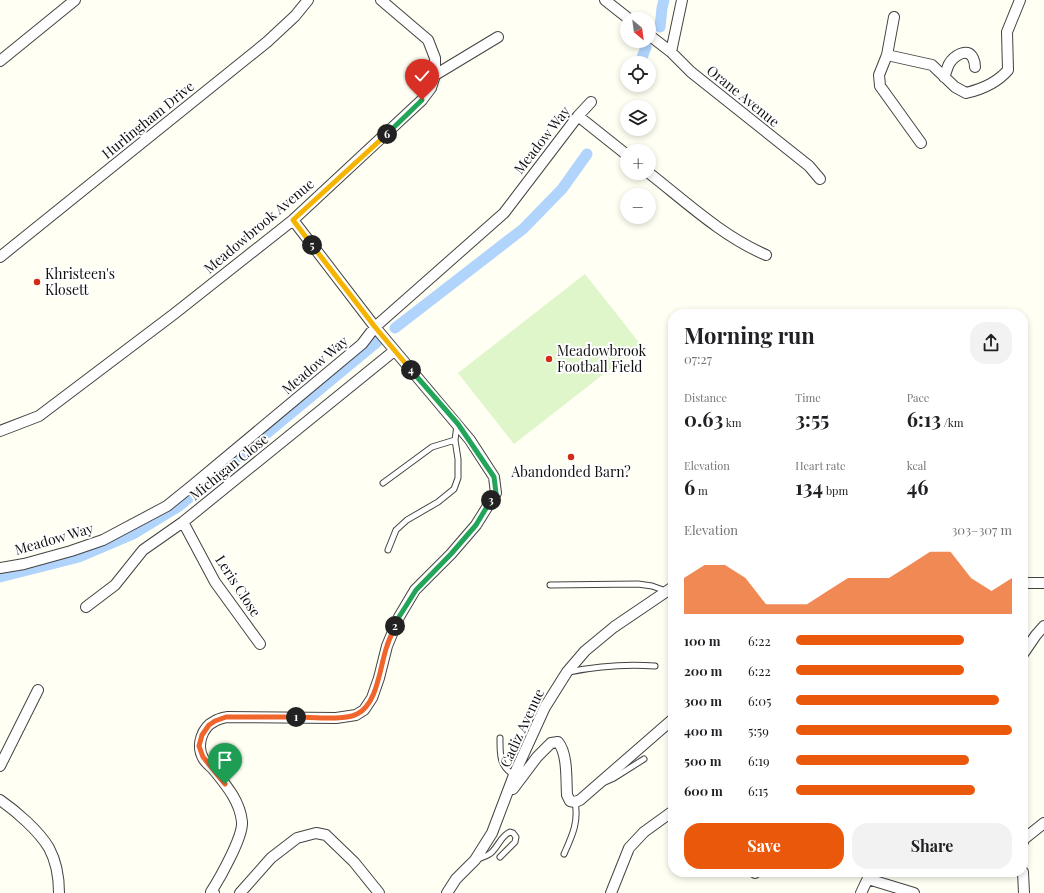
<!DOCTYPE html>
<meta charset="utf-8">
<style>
:root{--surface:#fff;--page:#f2f2f2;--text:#202124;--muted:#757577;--accent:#ea580c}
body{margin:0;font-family:"Playfair Display",serif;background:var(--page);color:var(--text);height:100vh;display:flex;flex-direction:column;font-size:15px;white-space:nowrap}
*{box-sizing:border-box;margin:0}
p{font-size:13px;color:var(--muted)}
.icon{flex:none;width:22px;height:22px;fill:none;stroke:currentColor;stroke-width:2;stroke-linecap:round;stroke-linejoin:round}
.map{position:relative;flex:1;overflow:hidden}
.details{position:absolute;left:668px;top:309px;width:360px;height:568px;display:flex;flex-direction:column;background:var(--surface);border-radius:16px;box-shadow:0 2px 6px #0003}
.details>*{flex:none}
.needle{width:26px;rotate:151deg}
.buttons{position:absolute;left:620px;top:12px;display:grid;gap:8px}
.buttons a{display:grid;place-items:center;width:36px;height:36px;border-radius:50%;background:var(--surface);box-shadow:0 2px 6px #0003;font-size:20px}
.pin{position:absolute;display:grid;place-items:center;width:34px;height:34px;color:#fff;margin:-41px -17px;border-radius:50% 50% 50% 0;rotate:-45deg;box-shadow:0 0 4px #0007}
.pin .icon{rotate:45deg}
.km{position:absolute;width:20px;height:20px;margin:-10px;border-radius:50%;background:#222;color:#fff;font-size:11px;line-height:20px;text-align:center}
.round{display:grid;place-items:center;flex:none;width:42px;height:42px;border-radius:16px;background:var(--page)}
.summary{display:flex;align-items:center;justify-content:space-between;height:68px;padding:0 16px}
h1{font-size:22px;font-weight:700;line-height:30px}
.metrics{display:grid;grid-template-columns:repeat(3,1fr);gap:6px;height:68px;padding:4px 16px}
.metrics div{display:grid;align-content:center}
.metrics b{font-size:20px;font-weight:700}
.metrics small{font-size:11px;font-weight:400}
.metrics p{font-size:11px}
.chart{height:112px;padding:8px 16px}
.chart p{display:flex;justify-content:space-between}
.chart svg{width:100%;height:72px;margin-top:4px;fill:var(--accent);opacity:.7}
.action{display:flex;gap:8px;margin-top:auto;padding:8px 16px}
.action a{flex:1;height:46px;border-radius:16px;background:var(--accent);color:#fff;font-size:16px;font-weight:700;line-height:46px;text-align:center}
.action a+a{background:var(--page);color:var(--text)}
ul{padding:0 16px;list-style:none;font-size:13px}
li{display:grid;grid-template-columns:64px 48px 1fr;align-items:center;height:30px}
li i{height:10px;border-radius:5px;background:var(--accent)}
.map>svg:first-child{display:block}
</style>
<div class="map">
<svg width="1044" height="893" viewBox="0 0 1044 893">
<rect width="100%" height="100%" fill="#fffff3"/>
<path fill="#dff5ca" d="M 585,274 L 641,345 L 514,444 L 458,373 Z"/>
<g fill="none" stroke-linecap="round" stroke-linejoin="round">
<path stroke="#b1d4fd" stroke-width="11" d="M 660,27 L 662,8 L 664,0
M 640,63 L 646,47
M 395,328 L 523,229 L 562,189 L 587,154
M 0,577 L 79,557 L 133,534 L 179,506 L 377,342"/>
<defs>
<path id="service" d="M 383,483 L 432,447 L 455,440
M 388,550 L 396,530 L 407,520 L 438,502 L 454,489 L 458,478 L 458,459 L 455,440 L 457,425
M 550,585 L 638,584 L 652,586 L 666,591
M 569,672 C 598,666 626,664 655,666
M 500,738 C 500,754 499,766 514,775
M 605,782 L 614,778 L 644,759
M 564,854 C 572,836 579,822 575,802
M 478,859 C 483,857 488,856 492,852 C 499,845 501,836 510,832 L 513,833 L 516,837 L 515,842 L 500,857"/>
<path id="minor" d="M 605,0 L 629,19
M 894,17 L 887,55 L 932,65 L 955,87 L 966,93 C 983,89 997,83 1008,70 L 1007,32 L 1020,0
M 649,35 L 671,52 L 691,72 L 809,166 L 820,179
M 671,52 L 682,0
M 887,55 L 879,75 L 880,86 L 921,143
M 0,61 L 75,0
M 435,75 L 498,37
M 944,77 C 946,73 947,68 949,64 C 953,57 967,46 973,58 C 974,60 975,64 975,67
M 578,116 L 627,155
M 649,173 C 686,202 722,236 766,255
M 0,257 L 267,42 L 295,16 L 308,0
M 0,431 L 39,416 L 174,314 L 293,220 L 422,100 L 431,88 L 435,75 L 435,58 L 428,40 L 381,0
M 183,522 L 215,582 L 260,644
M 0,568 L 24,564 L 71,551 L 103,540 L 167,506 L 193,485 L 362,344 L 375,327 L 504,213 L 578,116 L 591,102
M 1023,583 L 1044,583
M 86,607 L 115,585 L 143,550 L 183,522 L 394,351
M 1023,654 L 1036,635 L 1044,626
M 0,766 L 38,690
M 513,789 L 537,757 L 551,743 L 558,742 C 568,754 566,780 567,795 L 570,801 L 575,802 L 580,800 L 673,719
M 0,800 C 16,811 39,831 49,848 C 56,861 59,878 59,893
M 1023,842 L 1024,839 L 1044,823
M 1023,872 L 1024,893
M 755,873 L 756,872
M 868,879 L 914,893
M 214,893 L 211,892 C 220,878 243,837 242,822 C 240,801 226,785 213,769 C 210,766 205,762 203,758 C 196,745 202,727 215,721 C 218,719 223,718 227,717 L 336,718 L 356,715 L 364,710 L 372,698 L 379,678 L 387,646 L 399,617 L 415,590 L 451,554 L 476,525 L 496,493 L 494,477 L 470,440 L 375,327 L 293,220
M 240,893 L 271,858 L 297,838 L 316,833 L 326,835 L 354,862 L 379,893
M 447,893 L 456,879 L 475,860 L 492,833 L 514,775 L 545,707 L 567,672 L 585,651 L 614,627 L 673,587
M 611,893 L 629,848 L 644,832 L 673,811
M 861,893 L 871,872"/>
</defs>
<use href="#service" stroke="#434343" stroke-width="7"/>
<use href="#minor" stroke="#434343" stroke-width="12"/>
<use href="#service" stroke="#fff" stroke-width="5"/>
<use href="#minor" stroke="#fff" stroke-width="10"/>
</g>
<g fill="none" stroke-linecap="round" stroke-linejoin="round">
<defs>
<path id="split-1" d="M 225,784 L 203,757 L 199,746 L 202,735 L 209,725 L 215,721 L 226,717 L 296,717"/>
<path id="split-2" d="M 296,717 C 312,717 344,721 357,714 C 378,704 380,665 387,646 C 389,639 393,632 395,626"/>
<path id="split-3" d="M 395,626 L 399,617 L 416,590 L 451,554 L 476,525 L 491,500"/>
<path id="split-4" d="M 411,370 L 458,424 L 494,477 L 496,493 L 491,500"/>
<path id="split-5" d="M 312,245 L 375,327 L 411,370"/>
<path id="split-6" d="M 312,245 L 293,220 L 387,134"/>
<path id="split-7" d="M 387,134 L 422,100"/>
</defs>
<use href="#split-1" stroke="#fff" stroke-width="8"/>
<use href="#split-2" stroke="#fff" stroke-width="8"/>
<use href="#split-3" stroke="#fff" stroke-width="8"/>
<use href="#split-4" stroke="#fff" stroke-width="8"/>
<use href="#split-5" stroke="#fff" stroke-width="8"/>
<use href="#split-6" stroke="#fff" stroke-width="8"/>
<use href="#split-7" stroke="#fff" stroke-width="8"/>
<use href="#split-1" stroke="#f0652b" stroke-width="5"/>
<use href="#split-2" stroke="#f0652b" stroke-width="5"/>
<use href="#split-3" stroke="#22a559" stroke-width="5"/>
<use href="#split-4" stroke="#22a559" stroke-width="5"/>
<use href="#split-5" stroke="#f5b400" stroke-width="5"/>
<use href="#split-6" stroke="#f5b400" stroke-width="5"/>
<use href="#split-7" stroke="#22a559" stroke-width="5"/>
</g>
<g fill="#d12c17" stroke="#fff" stroke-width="1.5">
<circle cx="37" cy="282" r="4"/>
<circle cx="549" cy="359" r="4"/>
<circle cx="571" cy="457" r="4"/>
</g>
<g text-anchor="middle" stroke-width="4" stroke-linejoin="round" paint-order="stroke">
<g font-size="14" fill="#101010" stroke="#fff">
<text transform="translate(743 96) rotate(39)" y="5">Orane Avenue</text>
<text transform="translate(148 120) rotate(-39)" y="5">Hurlingham Drive</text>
<text transform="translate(542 140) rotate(-52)" y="5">Meadow Way</text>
<text transform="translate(259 226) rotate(-40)" y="5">Meadowbrook Avenue</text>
<text transform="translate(315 365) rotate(-40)" y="5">Meadow Way</text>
<text transform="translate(229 467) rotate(-39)" y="5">Michigan Close</text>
<text transform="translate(54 539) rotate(-16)" y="5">Meadow Way</text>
<text transform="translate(238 586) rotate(57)" y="5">Leris Close</text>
<text transform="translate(522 728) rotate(-65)" y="5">Cadiz Avenue</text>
</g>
<g font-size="14" fill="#101010" stroke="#fff" text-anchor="start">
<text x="45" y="279">Khristeen's<tspan x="45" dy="16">Klosett</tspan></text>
<text x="557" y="356">Meadowbrook<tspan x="557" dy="16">Football Field</tspan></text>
<text x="571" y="477" text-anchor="middle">Abandonded Barn?</text>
</g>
</g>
</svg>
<div class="buttons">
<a><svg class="needle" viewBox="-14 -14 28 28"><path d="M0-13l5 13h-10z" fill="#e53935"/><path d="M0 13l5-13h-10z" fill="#757577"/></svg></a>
<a><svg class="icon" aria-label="locate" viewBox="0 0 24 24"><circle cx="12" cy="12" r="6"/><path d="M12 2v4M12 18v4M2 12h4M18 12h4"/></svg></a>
<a><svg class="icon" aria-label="layers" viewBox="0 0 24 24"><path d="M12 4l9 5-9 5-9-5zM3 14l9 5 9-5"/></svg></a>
<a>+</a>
<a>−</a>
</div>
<div class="pin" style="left:225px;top:784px;background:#1e9e55"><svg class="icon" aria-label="arrive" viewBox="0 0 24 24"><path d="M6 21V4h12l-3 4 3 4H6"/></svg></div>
<div class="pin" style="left:422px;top:100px;background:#d93025"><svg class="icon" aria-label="check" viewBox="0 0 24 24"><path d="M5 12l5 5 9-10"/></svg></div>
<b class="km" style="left:296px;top:717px">1</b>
<b class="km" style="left:395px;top:626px">2</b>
<b class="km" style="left:491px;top:500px">3</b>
<b class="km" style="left:411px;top:370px">4</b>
<b class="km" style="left:312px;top:245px">5</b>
<b class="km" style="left:387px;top:134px">6</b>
<section class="details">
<div class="summary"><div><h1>Morning run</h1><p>07:27</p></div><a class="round"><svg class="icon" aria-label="share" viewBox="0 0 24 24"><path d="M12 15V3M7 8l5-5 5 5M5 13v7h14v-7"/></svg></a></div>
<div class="metrics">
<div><p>Distance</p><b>0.63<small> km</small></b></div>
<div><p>Time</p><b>3:55</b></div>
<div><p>Pace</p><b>6:13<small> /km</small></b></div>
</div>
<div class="metrics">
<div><p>Elevation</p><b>6<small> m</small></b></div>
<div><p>Heart rate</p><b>134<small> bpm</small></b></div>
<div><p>kcal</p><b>46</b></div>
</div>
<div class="chart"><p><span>Elevation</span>303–307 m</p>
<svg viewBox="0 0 160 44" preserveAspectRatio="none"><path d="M0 44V22L10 14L20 14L30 22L40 38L50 38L60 38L70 30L80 22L90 22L100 22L110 14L120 6L130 6L140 22L150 30L160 22V44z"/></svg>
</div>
<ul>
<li><b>100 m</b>6:22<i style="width:78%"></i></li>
<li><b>200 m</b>6:22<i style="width:78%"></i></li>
<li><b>300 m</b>6:05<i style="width:94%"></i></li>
<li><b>400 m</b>5:59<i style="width:100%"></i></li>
<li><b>500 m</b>6:19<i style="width:80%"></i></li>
<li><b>600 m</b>6:15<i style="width:83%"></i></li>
</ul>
<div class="action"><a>Save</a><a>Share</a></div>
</section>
</div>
